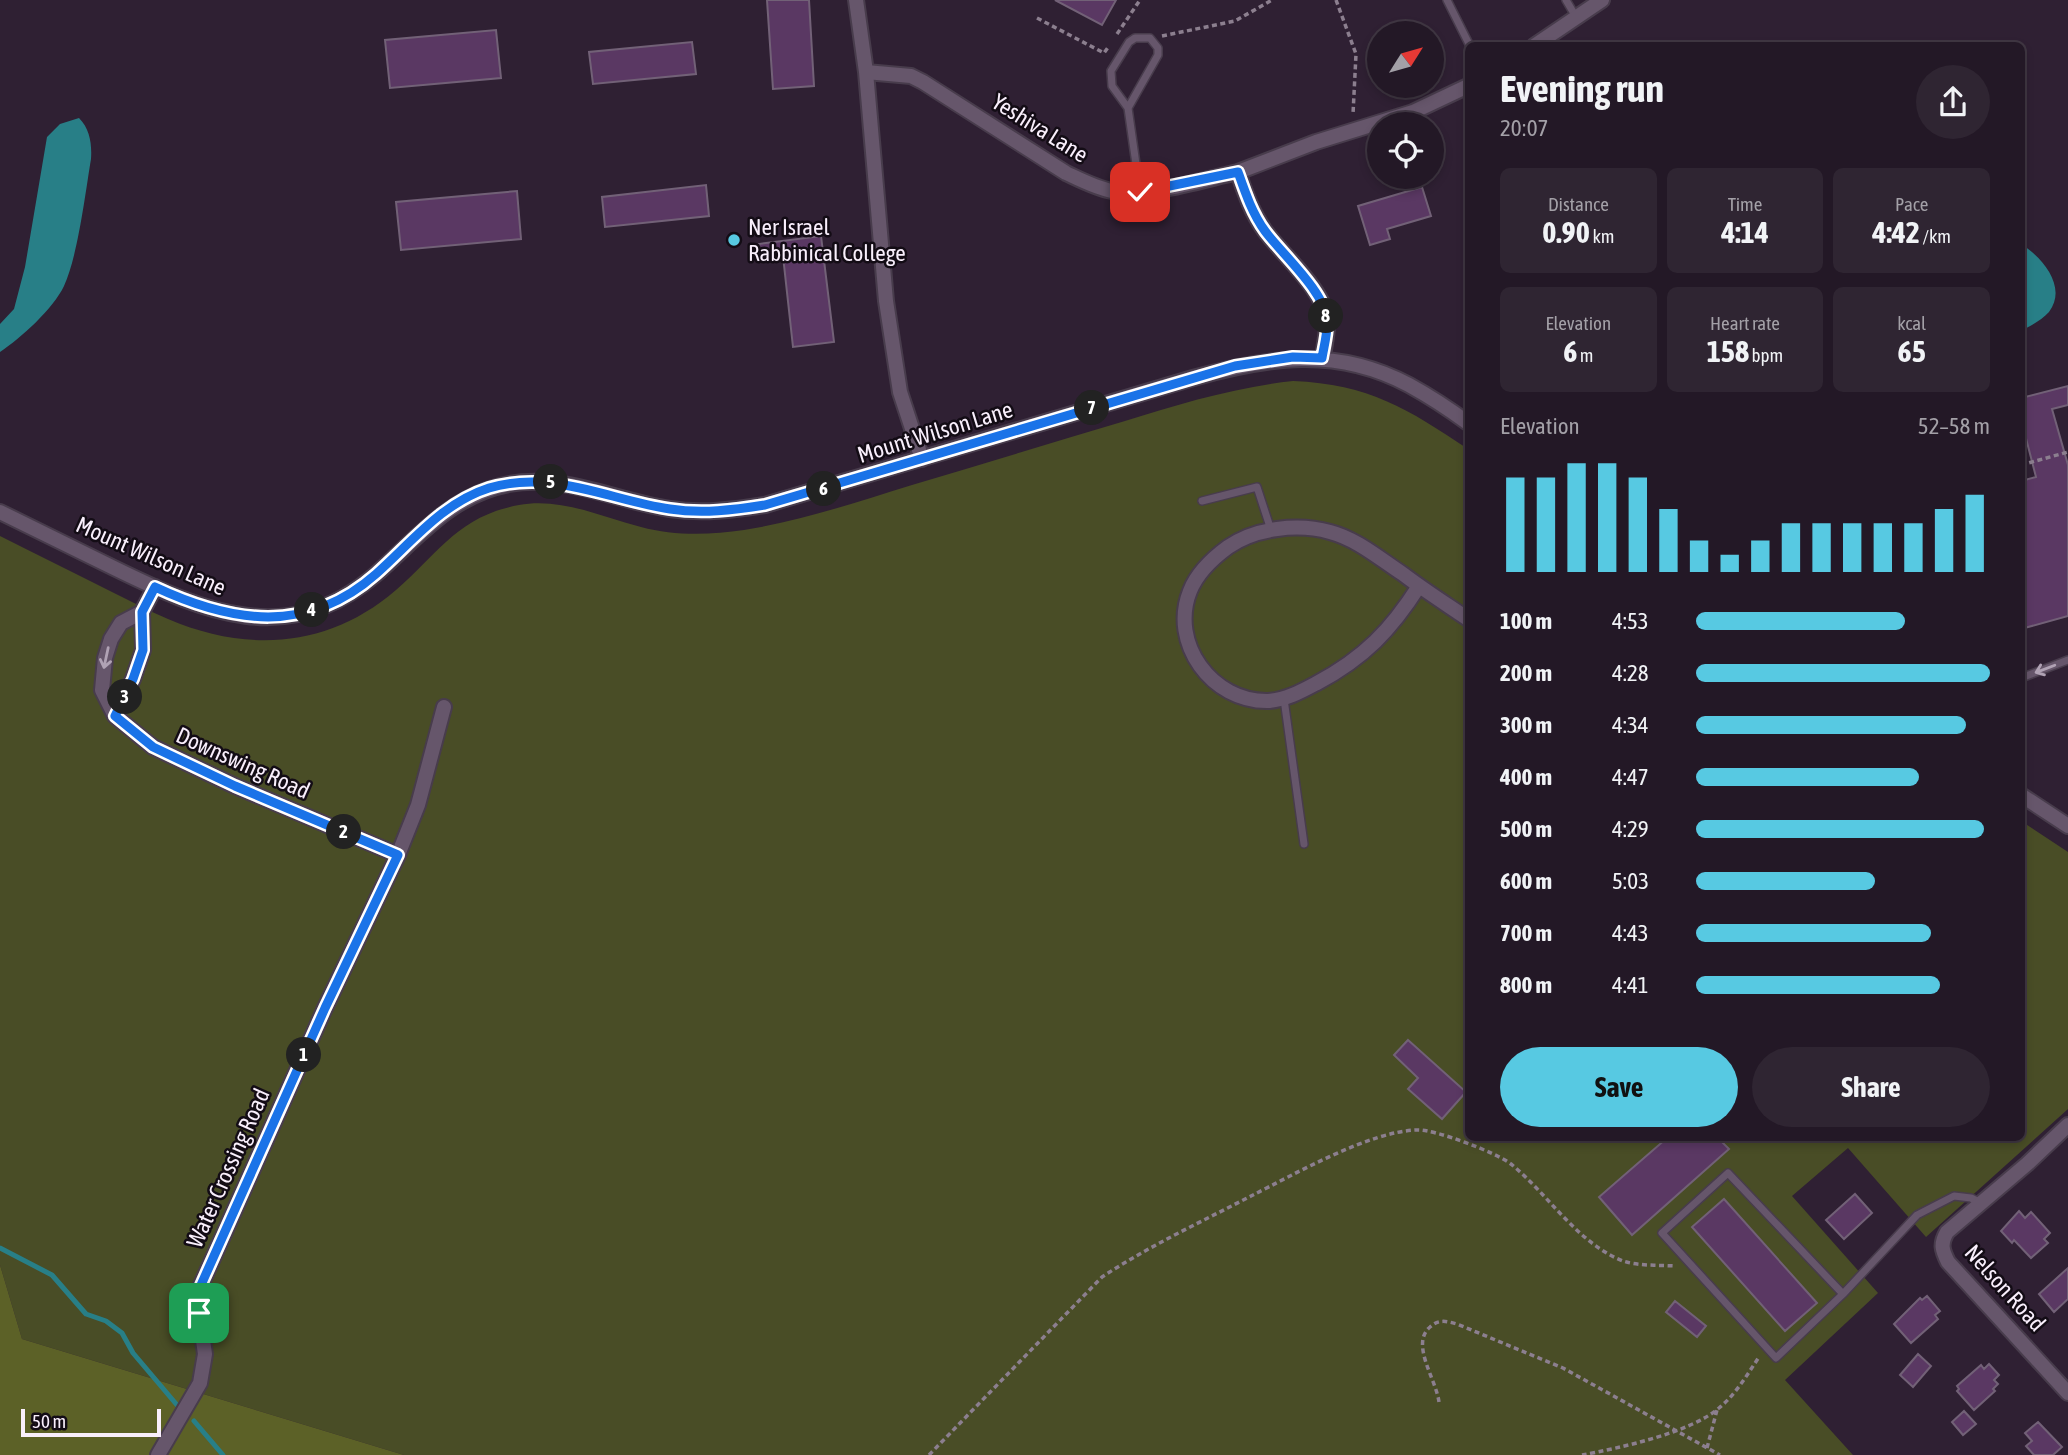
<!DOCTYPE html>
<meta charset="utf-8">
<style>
:root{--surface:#231826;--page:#2f2532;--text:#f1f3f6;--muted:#a3a0a7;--line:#403743;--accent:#57c9e2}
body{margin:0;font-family:"Asap Condensed",sans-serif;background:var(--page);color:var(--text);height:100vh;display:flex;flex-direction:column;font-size:26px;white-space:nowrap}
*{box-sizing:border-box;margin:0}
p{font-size:23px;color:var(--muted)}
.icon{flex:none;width:38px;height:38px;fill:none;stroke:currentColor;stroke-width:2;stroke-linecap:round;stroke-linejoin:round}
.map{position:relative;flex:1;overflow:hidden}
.side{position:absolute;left:1465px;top:42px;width:560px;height:1099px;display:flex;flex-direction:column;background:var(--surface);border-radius:10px;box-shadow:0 4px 10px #0003,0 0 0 2px var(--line)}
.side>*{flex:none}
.needle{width:46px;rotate:53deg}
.fabs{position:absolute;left:1367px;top:21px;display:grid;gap:14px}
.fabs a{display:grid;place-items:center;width:77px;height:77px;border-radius:50%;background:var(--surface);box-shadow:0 4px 10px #0003,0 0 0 2px var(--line);font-size:35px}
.scale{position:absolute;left:21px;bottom:18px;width:140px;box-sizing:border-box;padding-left:7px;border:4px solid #f9effc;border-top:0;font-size:19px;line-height:24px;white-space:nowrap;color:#f9effc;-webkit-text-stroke:5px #130c15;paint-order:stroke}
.pin{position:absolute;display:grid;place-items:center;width:60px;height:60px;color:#fff;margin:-30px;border-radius:14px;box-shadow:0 4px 10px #0006}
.km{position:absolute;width:35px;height:35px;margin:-18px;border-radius:50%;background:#222;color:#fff;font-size:19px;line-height:35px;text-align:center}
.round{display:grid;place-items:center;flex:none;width:74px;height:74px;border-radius:37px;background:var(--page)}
.headline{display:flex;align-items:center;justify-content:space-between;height:119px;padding:0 35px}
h1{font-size:38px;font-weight:700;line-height:52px}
.metrics{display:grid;grid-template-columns:repeat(3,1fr);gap:10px;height:119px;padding:7px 35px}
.metrics div{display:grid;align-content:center;border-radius:10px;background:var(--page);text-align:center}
.metrics b{font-size:30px;font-weight:700}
.metrics small{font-size:19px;font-weight:400}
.metrics p{font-size:19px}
.chart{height:196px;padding:14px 35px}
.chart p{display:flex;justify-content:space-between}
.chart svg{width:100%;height:126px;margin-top:7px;stroke:var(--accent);stroke-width:6}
.cta{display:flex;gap:14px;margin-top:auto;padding:14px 35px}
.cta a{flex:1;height:80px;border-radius:42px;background:var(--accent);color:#111;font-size:28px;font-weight:700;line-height:80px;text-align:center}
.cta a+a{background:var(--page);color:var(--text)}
ul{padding:0 35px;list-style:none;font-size:23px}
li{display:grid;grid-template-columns:112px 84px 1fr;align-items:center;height:52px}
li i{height:18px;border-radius:9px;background:var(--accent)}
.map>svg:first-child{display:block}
</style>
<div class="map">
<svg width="2068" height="1455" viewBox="0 0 2068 1455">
<rect width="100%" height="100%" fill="#2f2033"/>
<path fill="#494d26" d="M 1293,381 C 1369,384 1408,409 1468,449 L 1468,1138 L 2021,1138 L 2021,821 L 2068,852 L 2068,1109 L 1926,1237 L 1848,1148 L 1792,1196 L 1878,1293 L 1785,1380 L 1853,1455 L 404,1455 L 22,1339 L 0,1265 L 0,536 C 37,555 75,573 112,592 C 131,601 149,611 168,619 C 247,653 329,648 396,590 C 438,554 458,516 519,505 C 560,497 602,517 641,527 C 674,536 710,535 744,530 C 801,521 857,502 912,485 C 983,464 1054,442 1125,421 C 1179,404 1236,387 1293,381 Z"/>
<path fill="#5c6127" d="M 0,1265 L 22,1339 L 404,1455 L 0,1455 Z"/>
<path fill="#287f87" d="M 79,118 C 90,129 92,144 91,159 C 85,195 78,255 64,286 C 53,309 21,338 0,352 L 0,324 L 14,309 L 25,267 L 47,137 L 60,124 Z
M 2021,244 C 2042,257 2068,287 2049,312 C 2042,320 2030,326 2021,331 Z"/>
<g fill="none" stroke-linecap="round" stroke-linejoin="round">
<path stroke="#287f87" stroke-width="5" d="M 0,1248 L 52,1275 L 86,1314 L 106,1321 L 122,1333 L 133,1353 L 177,1405
M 194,1421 L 223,1455"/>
</g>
<path fill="#5a3863" stroke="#726177" stroke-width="2" d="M 767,0 L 809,0 L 814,86 L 773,89 Z
M 1055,0 L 1116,0 L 1102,25 Z
M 496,30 L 501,78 L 390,88 L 385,40 Z
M 692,42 L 696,74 L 593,84 L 589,52 Z
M 706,185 L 709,216 L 605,227 L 602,197 Z
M 1422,187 L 1431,216 L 1387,229 L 1390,239 L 1370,245 L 1358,206 Z
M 517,191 L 521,239 L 401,250 L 396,202 Z
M 821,236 L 834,342 L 793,347 L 783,256 L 761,259 L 759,244 Z
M 2068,386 L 2068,405 L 2052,409 L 2068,465 L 2068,616 L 2021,629 L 2021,481 L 2036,477 L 2021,419 L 2021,398 Z
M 1408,1040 L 1466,1092 L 1442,1119 L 1408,1089 L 1418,1078 L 1394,1055 Z
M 1667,1138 L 1718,1138 L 1729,1149 L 1632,1235 L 1599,1197 Z
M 1855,1194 L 1872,1213 L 1844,1239 L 1826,1220 Z
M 1724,1199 L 1817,1303 L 1785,1331 L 1692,1227 Z
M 2019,1211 L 2025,1218 L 2031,1212 L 2050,1233 L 2044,1239 L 2048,1243 L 2031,1258 L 2014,1240 L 2012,1243 L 2001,1231 Z
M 2068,1268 L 2068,1299 L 2054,1312 L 2039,1294 Z
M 1927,1296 L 1940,1311 L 1935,1315 L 1938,1319 L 1911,1343 L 1894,1324 L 1920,1298 L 1922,1300 Z
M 1675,1301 L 1706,1326 L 1697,1337 L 1666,1312 Z
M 1918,1354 L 1931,1366 L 1913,1387 L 1900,1375 Z
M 1989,1364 L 1999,1375 L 1994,1380 L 1998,1384 L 1993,1389 L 1995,1391 L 1974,1410 L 1957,1391 L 1959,1389 L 1957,1386 L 1981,1365 L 1984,1369 Z
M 1964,1411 L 1976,1424 L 1963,1435 L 1952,1422 Z
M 2038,1422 L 2062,1447 L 2053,1455 L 2034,1455 L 2026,1446 L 2032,1441 L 2025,1433 Z"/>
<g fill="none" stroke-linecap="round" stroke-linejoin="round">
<defs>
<path id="lane" d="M 1447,0 L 1470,46
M 1566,0 L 1576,17
M 1128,108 L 1112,86 L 1111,71 L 1129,42 L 1135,38 L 1150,38 L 1158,48 L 1158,55 L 1128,108 L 1140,192
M 1202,501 L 1257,487 L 1271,530
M 2021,678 L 2068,660
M 1284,699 L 1304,844
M 1843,1294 L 1728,1173 L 1662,1233 L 1776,1358 L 1843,1294 L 1917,1215 L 1954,1196 L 1971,1198 L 1981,1203"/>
<path id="street" d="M 856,0 L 866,72 L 886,301 L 900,392 L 922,459
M 1534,46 L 1602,0
M 866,72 L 911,76 L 923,82 L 1066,173 C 1081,180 1096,188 1112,191 C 1150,197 1201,180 1238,172 C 1245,193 1252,213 1265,231 C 1282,254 1325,291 1327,320 C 1328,332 1324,346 1323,358
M 1238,172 L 1316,142 L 1413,112 L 1468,86
M 0,512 C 38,531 76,549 114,568 C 204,612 288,649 375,575 C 418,538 450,495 509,484 C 565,474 616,501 670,509 C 702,514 734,510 765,505 L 1193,378 C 1268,357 1336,346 1409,385 C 1429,396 1449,409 1468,423
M 1419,586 C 1391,630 1364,658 1317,683 C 1302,691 1286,700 1268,701 C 1212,702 1169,643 1190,591 C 1197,573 1213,558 1228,547 C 1255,528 1298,523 1330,532 C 1357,539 1380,559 1403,574 C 1424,590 1446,604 1468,619
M 142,612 L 121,623 L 111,639 L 105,658 L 102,690 L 115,716 L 153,747 L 235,786 L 398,855
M 115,716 L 133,679 L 143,650 L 142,612 L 155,587
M 2021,795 L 2068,826
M 2068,1125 L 2027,1164 L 1947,1232 C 1940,1244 1942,1250 1948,1262 L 2068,1393
M 158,1455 L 200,1383 L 205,1354 L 199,1313 L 201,1285 L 325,1008 L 398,855 L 418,805 L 444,707"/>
</defs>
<use href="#lane" stroke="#483c4c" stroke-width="10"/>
<use href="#street" stroke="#483c4c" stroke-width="18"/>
<path stroke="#8c7f8f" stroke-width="3.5" stroke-dasharray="5 3.5" stroke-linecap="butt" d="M 1336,0 L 1356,54 L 1353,114
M 1037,18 L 1104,53 L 1109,46
M 1117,34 L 1140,0
M 1162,36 L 1235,21 L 1272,0
M 2021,465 L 2068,452
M 1439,1402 C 1436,1379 1410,1344 1430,1327 C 1439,1319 1446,1321 1457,1324 L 1563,1368 L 1720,1455
M 1707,1448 L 1717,1410
M 929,1455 L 1102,1277 C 1149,1246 1201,1222 1251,1196 C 1295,1174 1370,1131 1417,1130 C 1435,1129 1497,1153 1511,1164 C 1548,1194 1577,1243 1623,1261 C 1638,1266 1659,1265 1676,1266
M 1582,1455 C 1619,1448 1690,1433 1719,1408 C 1736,1394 1747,1375 1759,1357"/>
<use href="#lane" stroke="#66566b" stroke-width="7"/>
<use href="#street" stroke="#66566b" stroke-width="14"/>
</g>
<defs><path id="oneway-shaft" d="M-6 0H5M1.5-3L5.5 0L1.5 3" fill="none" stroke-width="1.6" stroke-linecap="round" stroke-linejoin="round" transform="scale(1.75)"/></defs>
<g stroke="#b0a2b4">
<use href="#oneway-shaft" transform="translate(106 658) rotate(102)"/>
<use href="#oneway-shaft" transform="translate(2045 669) rotate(159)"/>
</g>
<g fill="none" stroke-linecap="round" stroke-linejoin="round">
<defs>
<path id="route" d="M 199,1313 L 201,1285 L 325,1008 L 398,855 L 235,786 L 153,747 L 115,716 L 133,679 L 143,650 L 142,612 L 155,587 C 232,623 307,635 376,574 C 412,542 442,503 489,488 C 552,469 609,500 670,509 C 702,514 734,510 765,505 L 1235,366 L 1293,357 L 1322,358 C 1324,346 1328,332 1327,320 C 1325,292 1282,254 1265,231 C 1252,213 1245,192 1238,172 L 1140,192"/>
</defs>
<use href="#route" stroke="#fff" stroke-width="14"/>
<use href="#route" stroke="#1a73e8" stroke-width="9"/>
</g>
<circle fill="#57c9e2" stroke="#130c15" stroke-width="2.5" cx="734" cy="240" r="7"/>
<g text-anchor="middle" stroke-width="5" stroke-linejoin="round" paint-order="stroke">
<g font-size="23" fill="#f9effc" stroke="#130c15">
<text transform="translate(1040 128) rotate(32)" y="8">Yeshiva Lane</text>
<text transform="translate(935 432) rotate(-17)" y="8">Mount Wilson Lane</text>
<text transform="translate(151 556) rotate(24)" y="8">Mount Wilson Lane</text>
<text transform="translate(243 763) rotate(24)" y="8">Downswing Road</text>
<text transform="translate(228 1168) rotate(-66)" y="8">Water Crossing Road</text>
<text transform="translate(2005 1288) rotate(48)" y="8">Nelson Road</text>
</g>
<g font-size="23" fill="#f9effc" stroke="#130c15" text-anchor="start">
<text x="748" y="235">Ner Israel<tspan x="748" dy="26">Rabbinical College</tspan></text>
</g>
</g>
</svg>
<div class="fabs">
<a><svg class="needle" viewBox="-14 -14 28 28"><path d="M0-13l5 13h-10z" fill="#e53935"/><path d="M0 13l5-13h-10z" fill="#a3a0a7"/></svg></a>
<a><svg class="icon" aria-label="locate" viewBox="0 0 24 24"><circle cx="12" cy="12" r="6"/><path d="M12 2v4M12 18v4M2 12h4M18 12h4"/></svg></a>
</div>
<div class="scale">50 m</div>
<div class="pin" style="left:199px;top:1313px;background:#1e9e55"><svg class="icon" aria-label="arrive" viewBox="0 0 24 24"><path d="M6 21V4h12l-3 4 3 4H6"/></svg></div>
<div class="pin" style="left:1140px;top:192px;background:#d93025"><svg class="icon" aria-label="check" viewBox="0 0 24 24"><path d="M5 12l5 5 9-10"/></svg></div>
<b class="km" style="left:304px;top:1055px">1</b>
<b class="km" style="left:344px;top:832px">2</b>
<b class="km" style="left:125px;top:697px">3</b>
<b class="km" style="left:312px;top:610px">4</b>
<b class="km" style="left:551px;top:482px">5</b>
<b class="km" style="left:824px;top:489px">6</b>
<b class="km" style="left:1092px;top:408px">7</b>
<b class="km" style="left:1326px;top:316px">8</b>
<section class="side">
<div class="headline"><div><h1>Evening run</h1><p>20:07</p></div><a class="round"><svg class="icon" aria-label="share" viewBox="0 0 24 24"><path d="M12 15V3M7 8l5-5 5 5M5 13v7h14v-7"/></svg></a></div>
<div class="metrics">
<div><p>Distance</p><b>0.90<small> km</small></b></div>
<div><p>Time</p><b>4:14</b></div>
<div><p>Pace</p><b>4:42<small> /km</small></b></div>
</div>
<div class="metrics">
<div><p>Elevation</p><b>6<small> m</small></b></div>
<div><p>Heart rate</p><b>158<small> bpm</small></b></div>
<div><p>kcal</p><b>65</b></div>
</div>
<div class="chart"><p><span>Elevation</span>52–58 m</p>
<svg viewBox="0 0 160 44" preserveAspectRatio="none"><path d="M5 44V11M15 44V11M25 44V6M35 44V6M45 44V11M55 44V22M65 44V33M75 44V38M85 44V33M95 44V27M105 44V27M115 44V27M125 44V27M135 44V27M145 44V22M155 44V17"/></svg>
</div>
<ul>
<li><b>100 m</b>4:53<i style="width:71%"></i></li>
<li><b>200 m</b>4:28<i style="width:100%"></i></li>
<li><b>300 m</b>4:34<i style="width:92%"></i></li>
<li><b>400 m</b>4:47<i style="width:76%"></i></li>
<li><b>500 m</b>4:29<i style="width:98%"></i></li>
<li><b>600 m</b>5:03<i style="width:61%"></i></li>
<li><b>700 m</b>4:43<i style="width:80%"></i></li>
<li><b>800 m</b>4:41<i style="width:83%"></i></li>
</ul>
<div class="cta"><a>Save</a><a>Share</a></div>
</section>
</div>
